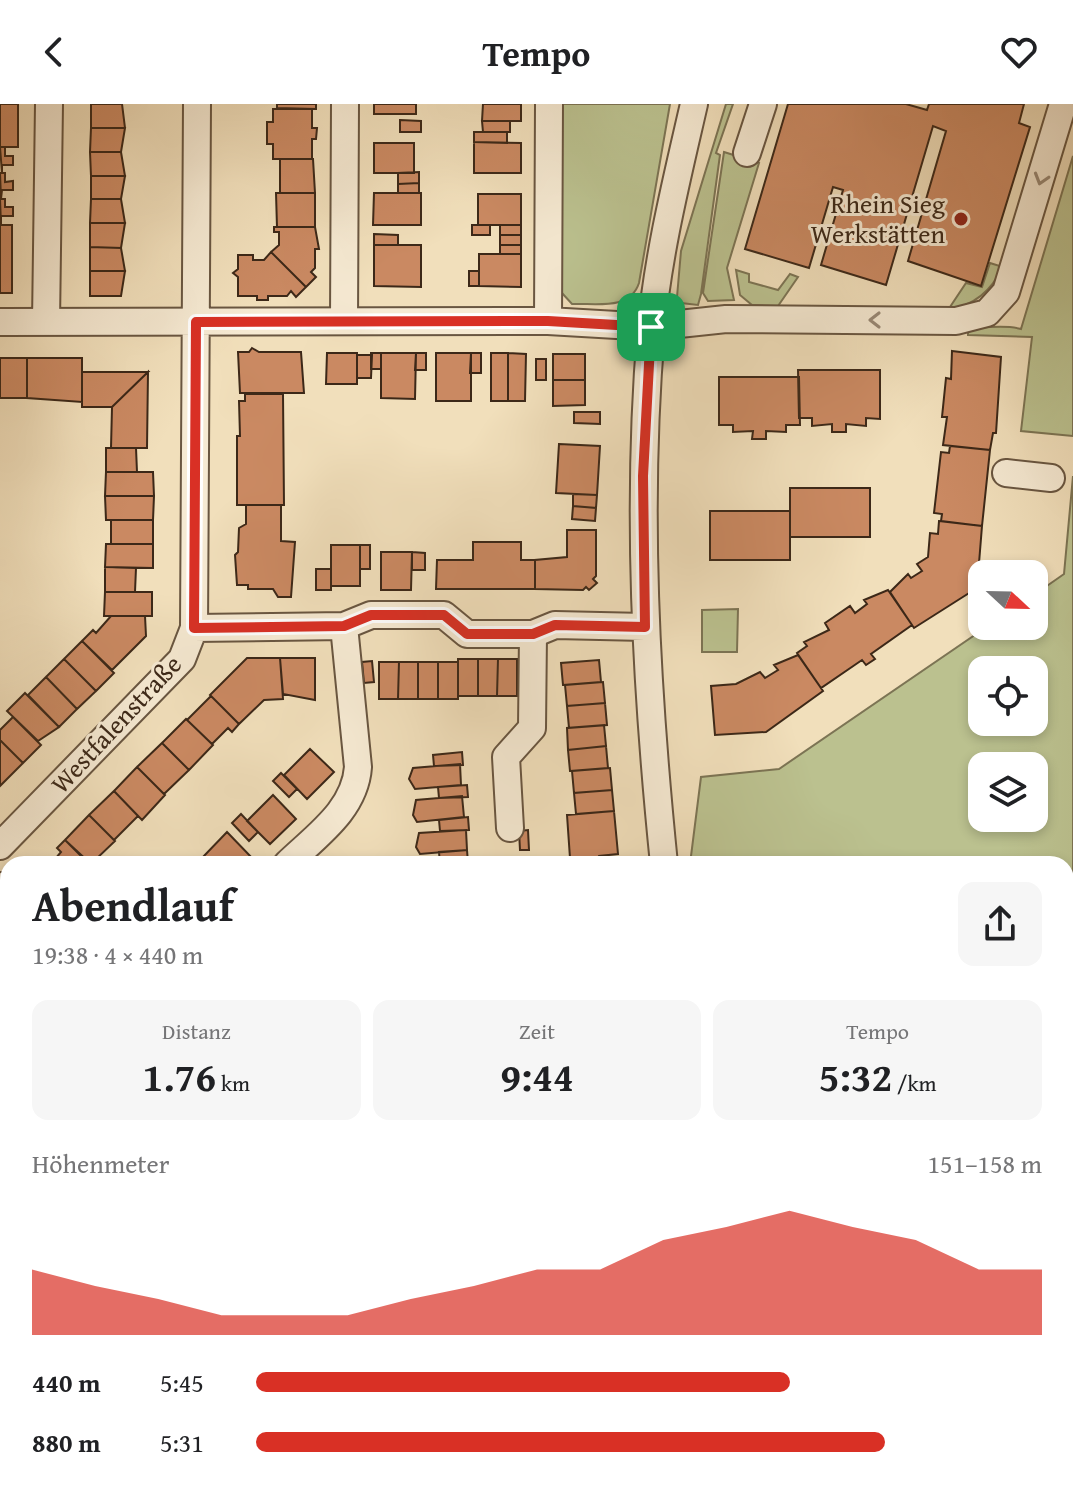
<!DOCTYPE html>
<html lang="de">
<meta charset="utf-8">
<style>
:root{--surface:#fff;--page:#f6f6f6;--text:#202124;--muted:#757577;--accent:#d93025}
body{margin:0;font-family:"Gentium Book Plus",serif;background:var(--page);color:var(--text);height:100vh;display:flex;flex-direction:column;font-size:30px;white-space:nowrap}
*{box-sizing:border-box;margin:0}
p{font-size:26px;color:var(--muted)}
.icon{flex:none;width:44px;height:44px;fill:none;stroke:currentColor;stroke-width:2;stroke-linecap:round;stroke-linejoin:round}
.map{position:relative;flex:1;overflow:hidden}
.drawer{position:absolute;left:0px;top:752px;width:1074px;height:634px;display:flex;flex-direction:column;background:var(--surface);border-radius:24px 24px 0 0;box-shadow:0 4px 12px #0003}
.drawer>*{flex:none}
.needle{width:52px;rotate:112deg}
.buttons{position:absolute;left:968px;top:456px;display:grid;gap:16px}
.buttons a{display:grid;place-items:center;width:80px;height:80px;border-radius:16px;background:var(--surface);box-shadow:0 4px 12px #0003;font-size:40px}
.pin{position:absolute;display:grid;place-items:center;width:68px;height:68px;color:#fff;margin:-34px;border-radius:16px;box-shadow:0 4px 12px #0006}
.round{display:grid;place-items:center;flex:none;width:84px;height:84px;border-radius:16px;background:var(--page)}
.summary{display:flex;align-items:center;justify-content:space-between;height:136px;padding:0 32px}
h1{font-size:44px;font-weight:700;line-height:60px}
.stats{display:grid;grid-template-columns:repeat(3,1fr);gap:12px;height:136px;padding:8px 32px}
.stats div{display:grid;align-content:center;border-radius:16px;background:var(--page);text-align:center}
.stats b{font-size:40px;font-weight:700}
.stats small{font-size:22px;font-weight:400}
.stats p{font-size:22px}
.chart{height:224px;padding:16px 32px}
.chart p{display:flex;justify-content:space-between}
.chart svg{width:100%;height:144px;margin-top:8px;fill:var(--accent);opacity:.7}
ul{padding:0 32px;list-style:none;font-size:26px}
li{display:grid;grid-template-columns:128px 96px 1fr;align-items:center;height:60px}
li i{height:20px;border-radius:10px;background:var(--accent)}
header{display:flex;justify-content:space-between;align-items:center;height:104px;padding:0 32px;background:var(--surface);font-size:36px;font-weight:700}
.map>svg:first-child{display:block}
</style>
<header><svg class="icon" aria-label="back" viewBox="0 0 24 24"><path d="M15 5l-7 7 7 7"/></svg>Tempo<svg class="icon" aria-label="heart" viewBox="0 0 24 24"><path d="M12 20l-8-8c-3-5 5-10 8-4 3-6 11-1 8 4z"/></svg></header>
<div class="map">
<svg width="1073" height="1385" viewBox="0 0 1073 1385">
<rect width="100%" height="100%" fill="#f1dfbb"/>
<filter id="stains"><feTurbulence type="fractalNoise" baseFrequency=".0025" numOctaves="4"/><feColorMatrix values="0 0 0 0 .2 0 0 0 0 .09 0 0 0 0 .02 0 0 0 .5 -.17"/></filter>
<radialGradient id="worn" r=".72"><stop offset=".6" stop-color="#630" stop-opacity="0"/><stop offset="1" stop-color="#630" stop-opacity=".3"/></radialGradient>
<path fill="#bbc18f" stroke="#7c7454" stroke-width="2" fill-rule="evenodd" d="M 562,0 L 670,0 L 639,179 C 630,207 595,199 572,200 L 562,189 Z
M 726,0 L 733,0 L 716,49 L 720,51 L 701,190 L 698,201 L 681,199 L 677,193 L 681,147 Z
M 724,48 L 759,59 L 727,164 L 734,196 L 708,197 L 703,189 Z
M 1073,52 L 1073,332 L 1021,327 L 1032,233 L 968,231 L 968,223 C 987,225 1003,220 1021,225 Z
M 990,159 L 1003,163 C 991,187 975,201 948,206 L 966,179 L 982,183 Z
M 736,166 L 749,170 L 749,178 L 778,186 L 790,170 L 798,173 L 778,202 L 752,201 L 740,191 Z
M 1073,372 L 1073,941 L 1066,946 L 1066,760 L 690,760 L 701,673 L 779,665 L 988,522 L 1034,522 L 1034,491 L 1064,470 ZM 982,566 L 1034,566 L 1034,618 L 982,618 ZM 982,662 L 1034,662 L 1034,714 L 982,714 Z
M 738,505 L 737,548 L 702,548 L 702,506 Z
M 8,1049 L 8,1378 L 423,1378 L 413,1385 L 0,1385 L 0,1057 Z
M 1073,1174 L 1073,1308 L 1066,1313 L 1066,1179 Z
M 490,1378 L 619,1378 L 609,1385 L 480,1385 Z
M 793,1378 L 974,1378 L 964,1385 L 783,1385 Z"/>
<path fill="#ca8962" stroke="#3c2818" stroke-width="2" d="M 0,0 L 18,0 L 18,43 L 0,43 Z
M 91,0 L 122,0 L 125,24 L 91,24 Z
M 277,0 L 316,0 L 316,5 L 277,4 Z
M 374,0 L 416,0 L 416,10 L 374,10 Z
M 483,0 L 521,0 L 521,17 L 482,17 Z
M 788,0 L 906,0 L 927,6 L 929,0 L 1024,0 L 1019,19 L 1030,23 L 981,182 L 908,157 L 946,27 L 933,22 L 886,181 L 821,161 L 843,86 L 833,83 L 809,164 L 745,145 Z
M 273,5 L 312,5 L 312,24 L 317,24 L 316,35 L 312,35 L 312,55 L 273,55 L 273,40 L 267,40 L 267,18 L 273,18 Z
M 400,16 L 421,17 L 421,28 L 400,28 Z
M 482,17 L 510,17 L 510,28 L 483,28 Z
M 91,24 L 125,24 L 121,48 L 90,48 Z
M 474,28 L 507,28 L 507,39 L 474,38 Z
M 474,38 L 521,39 L 521,69 L 474,69 Z
M 374,39 L 414,39 L 414,69 L 374,69 Z
M 0,43 L 5,43 L 5,52 L 13,52 L 13,61 L 2,61 L 2,69 Z
M 90,48 L 121,48 L 125,72 L 91,72 Z
M 280,55 L 313,55 L 315,89 L 280,89 Z
M 419,68 L 419,79 L 398,80 L 398,69 Z
M 0,69 L 5,69 L 5,78 L 13,77 L 13,86 L 2,86 L 1,95 Z
M 91,72 L 125,72 L 121,95 L 91,95 Z
M 419,79 L 419,89 L 398,89 L 398,80 Z
M 276,89 L 315,89 L 315,123 L 277,123 Z
M 374,89 L 421,89 L 421,121 L 373,121 Z
M 478,90 L 521,90 L 521,121 L 478,121 Z
M 0,95 L 5,95 L 5,103 L 13,103 L 13,112 L 1,112 L 1,121 Z
M 91,95 L 121,95 L 125,119 L 90,119 Z
M 90,119 L 125,119 L 121,144 L 90,143 Z
M 0,121 L 12,121 L 12,189 L 0,189 Z
M 472,121 L 490,121 L 490,131 L 472,131 Z
M 500,121 L 521,121 L 521,131 L 500,131 Z
M 274,123 L 315,123 L 319,145 L 315,145 L 315,164 L 311,168 L 316,173 L 306,183 L 271,148 L 279,141 L 279,128 L 274,128 Z
M 374,130 L 398,131 L 398,141 L 374,141 Z
M 500,131 L 521,131 L 521,141 L 500,141 Z
M 374,141 L 421,141 L 421,183 L 374,182 Z
M 500,141 L 521,141 L 521,150 L 500,150 Z
M 90,143 L 121,144 L 125,167 L 90,167 Z
M 271,148 L 306,183 L 296,193 L 291,187 L 287,192 L 268,192 L 268,196 L 257,196 L 257,192 L 238,192 L 238,173 L 233,169 L 238,165 L 238,151 L 253,151 L 253,156 L 264,156 Z
M 479,150 L 521,150 L 521,183 L 479,182 Z
M 90,167 L 125,167 L 121,192 L 90,192 Z
M 469,167 L 479,167 L 479,182 L 469,182 Z
M 252,244 L 259,248 L 301,248 L 304,289 L 240,289 L 238,248 L 249,248 Z
M 952,247 L 1001,253 L 996,329 L 993,329 L 990,346 L 943,341 L 947,313 L 942,313 L 946,274 L 951,275 Z
M 327,249 L 357,249 L 357,280 L 326,280 Z
M 371,249 L 381,249 L 381,265 L 371,265 Z
M 381,249 L 416,249 L 415,295 L 381,294 Z
M 416,249 L 426,249 L 426,266 L 415,266 Z
M 436,249 L 471,249 L 471,297 L 436,297 Z
M 471,249 L 481,249 L 481,269 L 470,269 Z
M 491,249 L 508,249 L 508,297 L 491,297 Z
M 508,249 L 526,250 L 525,297 L 508,297 Z
M 553,250 L 585,250 L 585,276 L 553,276 Z
M 357,251 L 372,251 L 371,274 L 357,274 Z
M 0,254 L 27,254 L 27,294 L 0,294 Z
M 27,254 L 82,254 L 82,298 L 27,294 Z
M 536,255 L 546,255 L 546,276 L 536,276 Z
M 798,266 L 880,266 L 880,315 L 866,314 L 866,322 L 846,320 L 846,328 L 832,328 L 832,320 L 812,322 L 812,314 L 799,314 Z
M 82,268 L 148,268 L 112,303 L 82,303 Z
M 148,268 L 147,344 L 111,344 L 112,303 Z
M 719,273 L 799,273 L 800,321 L 786,321 L 786,328 L 766,327 L 766,335 L 752,335 L 753,327 L 733,328 L 733,321 L 719,321 Z
M 553,276 L 585,276 L 585,301 L 553,302 Z
M 245,290 L 283,290 L 284,401 L 237,401 L 237,332 L 240,332 L 239,297 L 245,297 Z
M 574,308 L 600,308 L 600,320 L 574,319 Z
M 559,340 L 600,342 L 597,391 L 556,389 Z
M 950,342 L 990,346 L 982,422 L 941,417 L 942,410 L 934,409 L 941,348 L 949,349 Z
M 106,344 L 136,344 L 137,368 L 106,368 Z
M 106,368 L 153,368 L 154,392 L 105,392 Z
M 790,384 L 870,384 L 870,433 L 790,433 Z
M 573,390 L 597,391 L 596,404 L 573,402 Z
M 105,392 L 154,392 L 153,416 L 106,416 Z
M 246,401 L 281,401 L 281,437 L 295,438 L 291,493 L 278,493 L 273,485 L 248,485 L 248,481 L 237,481 L 235,451 L 238,448 L 239,424 L 246,420 Z
M 573,402 L 596,404 L 595,417 L 572,415 Z
M 710,407 L 790,407 L 790,456 L 710,456 Z
M 111,416 L 153,416 L 153,440 L 111,440 Z
M 939,417 L 982,422 L 977,484 L 914,524 L 890,488 L 908,470 L 911,474 L 922,467 L 917,460 L 928,453 L 930,429 L 938,430 Z
M 567,426 L 596,426 L 596,472 L 593,475 L 597,479 L 589,486 L 586,483 L 583,486 L 535,485 L 535,456 L 567,453 Z
M 473,438 L 521,438 L 521,456 L 535,456 L 535,485 L 436,485 L 437,456 L 473,456 Z
M 106,440 L 153,440 L 153,464 L 105,463 Z
M 331,441 L 360,441 L 360,482 L 331,482 Z
M 360,441 L 370,441 L 370,465 L 360,465 Z
M 381,448 L 412,448 L 411,486 L 381,486 Z
M 412,448 L 425,449 L 425,466 L 412,466 Z
M 105,463 L 136,464 L 135,488 L 105,488 Z
M 316,465 L 331,465 L 331,486 L 316,486 Z
M 888,486 L 912,521 L 871,550 L 875,555 L 866,561 L 862,556 L 821,584 L 797,549 L 807,542 L 804,538 L 829,526 L 825,519 L 850,502 L 855,509 L 867,500 L 864,496 Z
M 105,488 L 152,488 L 152,512 L 104,512 Z
M 111,512 L 145,512 L 146,532 L 112,566 L 82,537 L 93,526 L 96,529 Z
M 82,537 L 114,569 L 96,587 L 64,555 Z
M 798,551 L 823,587 L 766,628 L 715,631 L 711,582 L 736,580 L 760,568 L 765,574 L 778,566 L 774,561 Z
M 247,554 L 280,554 L 283,595 L 264,596 L 239,620 L 210,591 Z
M 280,554 L 315,554 L 315,596 L 283,590 Z
M 64,555 L 96,587 L 77,605 L 46,573 Z
M 458,555 L 478,555 L 478,592 L 458,592 Z
M 478,555 L 498,555 L 497,592 L 478,592 Z
M 498,555 L 517,555 L 517,592 L 497,592 Z
M 599,556 L 601,578 L 563,581 L 561,559 Z
M 372,557 L 374,578 L 364,579 L 362,558 Z
M 379,558 L 399,558 L 398,595 L 379,595 Z
M 399,558 L 418,558 L 418,595 L 398,595 Z
M 418,558 L 438,558 L 438,595 L 418,595 Z
M 438,558 L 458,558 L 458,595 L 438,595 Z
M 46,573 L 77,605 L 59,623 L 28,591 Z
M 603,578 L 605,599 L 567,602 L 565,581 Z
M 25,589 L 59,623 L 38,637 L 7,607 Z
M 211,592 L 239,620 L 232,628 L 228,624 L 212,640 L 187,616 Z
M 605,599 L 607,621 L 569,624 L 567,602 Z
M 13,613 L 41,641 L 23,659 L 0,636 L 0,626 Z
M 186,615 L 213,641 L 189,666 L 162,639 Z
M 604,621 L 606,642 L 568,646 L 567,624 Z
M 0,636 L 23,659 L 0,682 Z
M 162,639 L 189,666 L 164,690 L 137,663 Z
M 606,642 L 608,664 L 570,667 L 568,646 Z
M 310,645 L 334,668 L 307,695 L 284,671 Z
M 462,648 L 463,661 L 434,662 L 433,651 Z
M 460,660 L 461,681 L 415,685 L 409,675 L 413,664 Z
M 137,663 L 165,691 L 142,716 L 114,687 Z
M 610,664 L 612,686 L 574,689 L 572,667 Z
M 281,669 L 297,685 L 289,693 L 273,677 Z
M 467,681 L 468,693 L 439,694 L 438,683 Z
M 612,686 L 614,707 L 576,710 L 574,689 Z
M 114,687 L 138,712 L 114,736 L 89,711 Z
M 273,691 L 296,715 L 270,740 L 247,717 Z
M 462,692 L 464,713 L 417,718 L 413,711 L 416,696 Z
M 614,707 L 618,750 L 599,752 L 597,755 L 570,754 L 567,711 Z
M 241,710 L 258,728 L 249,737 L 232,719 Z
M 89,711 L 115,737 L 91,760 L 65,736 Z
M 468,713 L 469,726 L 440,727 L 439,716 Z
M 466,726 L 467,746 L 420,750 L 416,743 L 419,729 Z
M 528,726 L 529,746 L 520,746 L 519,727 Z
M 227,728 L 254,756 L 250,760 L 208,760 L 202,754 Z
M 65,736 L 89,760 L 51,760 L 61,748 L 57,744 Z
M 467,746 L 468,759 L 440,760 L 439,748 Z"/>
<g fill="none" stroke-linecap="round" stroke-linejoin="round">
<defs>
<path id="minor" d="M 747,49 L 763,0
M 344,217 L 345,0
M 548,217 L 549,0
M 0,218 L 548,217 L 651,223 L 726,215 L 956,217 L 987,209 L 1006,188 L 1063,0
M 46,218 L 49,0
M 1006,369 L 1051,374
M 194,524 L 344,522 L 371,511 L 444,511 L 467,530 L 533,530 L 555,521 L 645,523
M 510,724 L 506,653 L 532,624 L 533,530
M 0,742 L 182,555 L 194,524 L 197,0
M 287,760 C 316,732 355,706 358,663 L 344,522
M 664,760 C 646,583 636,404 651,227 C 658,150 677,74 694,0
M 0,782 L 8,790
M 0,1042 L 8,1034
M 444,1385 L 452,1378"/>
<path id="highway" d="M 1066,1088 L 1073,1083
M 1066,1135 L 1073,1130
M 651,1385 L 660,1378
M 719,1385 L 729,1378"/>
</defs>
<use href="#minor" stroke="#695641" stroke-width="30"/>
<use href="#highway" stroke="#3c2818" stroke-width="42"/>
<use href="#minor" stroke="#f6ead3" stroke-width="26"/>
<use href="#highway" stroke="#f1dfbb" stroke-width="38"/>
</g>
<defs><path id="oneway-chevron" d="M-2-3.5L2.5 0L-2 3.5" fill="none" stroke-width="1.6" stroke-linecap="round" stroke-linejoin="round" transform="scale(2)"/></defs>
<g stroke="#998976">
<use href="#oneway-chevron" transform="translate(1041 75) rotate(107)"/>
<use href="#oneway-chevron" transform="translate(875 216) rotate(-180)"/>
</g>
<g fill="none" stroke-linecap="round" stroke-linejoin="round">
<defs>
<path id="route" d="M 548,217 L 651,223 L 643,372 L 645,523 L 555,521 L 533,530 L 467,530 L 444,511 L 371,511 L 344,522 L 194,524 L 196,218 Z"/>
</defs>
<use href="#route" stroke="#fff" stroke-width="16"/>
<use href="#route" stroke="#d93025" stroke-width="10"/>
</g>
<circle fill="#8f2418" stroke="#f6ead3" stroke-width="3" cx="961" cy="115" r="8"/>
<g text-anchor="middle" stroke-width="6" stroke-linejoin="round" paint-order="stroke">
<g font-size="26" fill="#3c2818" stroke="#f6ead3" text-anchor="end">
<text x="945" y="109">Rhein Sieg<tspan x="945" dy="30">Werkstätten</tspan></text>
</g>
<g font-size="26" fill="#3c2818" stroke="#f6ead3">
<text transform="translate(116 620) rotate(-47)" y="9">Westfalenstraße</text>
</g>
</g>
<rect width="100%" height="100%" filter="url(#stains)"/>
<rect width="100%" height="100%" fill="url(#worn)"/>
</svg>
<div class="buttons">
<a><svg class="needle" viewBox="-14 -14 28 28"><path d="M0-13l5 13h-10z" fill="#e53935"/><path d="M0 13l5-13h-10z" fill="#757577"/></svg></a>
<a><svg class="icon" aria-label="locate" viewBox="0 0 24 24"><circle cx="12" cy="12" r="6"/><path d="M12 2v4M12 18v4M2 12h4M18 12h4"/></svg></a>
<a><svg class="icon" aria-label="layers" viewBox="0 0 24 24"><path d="M12 4l9 5-9 5-9-5zM3 14l9 5 9-5"/></svg></a>
</div>
<div class="pin" style="left:651px;top:223px;background:#1e9e55"><svg class="icon" aria-label="arrive" viewBox="0 0 24 24"><path d="M6 21V4h12l-3 4 3 4H6"/></svg></div>
<section class="drawer">
<div class="summary"><div><h1>Abendlauf</h1><p>19:38 · 4 × 440 m</p></div><a class="round"><svg class="icon" aria-label="share" viewBox="0 0 24 24"><path d="M12 15V3M7 8l5-5 5 5M5 13v7h14v-7"/></svg></a></div>
<div class="stats">
<div><p>Distanz</p><b>1.76<small> km</small></b></div>
<div><p>Zeit</p><b>9:44</b></div>
<div><p>Tempo</p><b>5:32<small> /km</small></b></div>
</div>
<div class="chart"><p><span>Höhenmeter</span>151–158 m</p>
<svg viewBox="0 0 160 44" preserveAspectRatio="none"><path d="M0 44V24L10 29L20 33L30 38L40 38L50 38L60 33L70 29L80 24L90 24L100 15L110 11L120 6L130 11L140 15L150 24L160 24V44z"/></svg>
</div>
<ul>
<li><b>440 m</b>5:45<i style="width:68%"></i></li>
<li><b>880 m</b>5:31<i style="width:80%"></i></li>
</ul>
</section>
</div>
